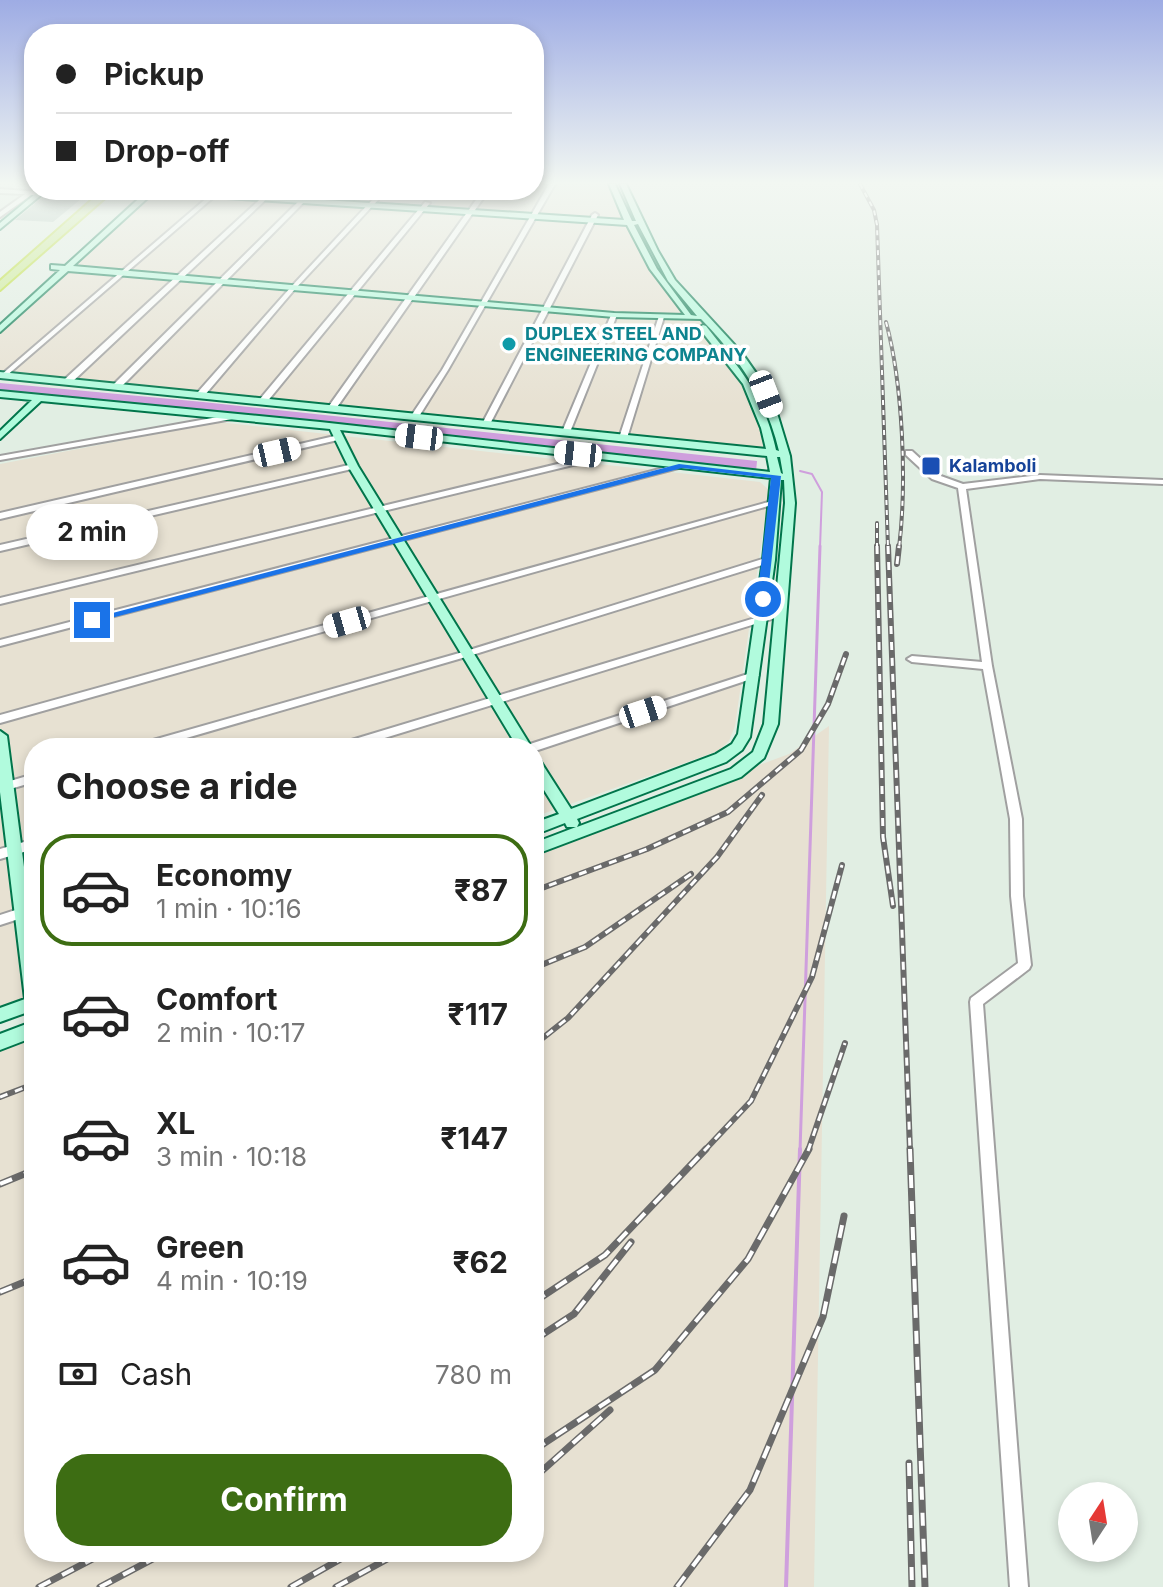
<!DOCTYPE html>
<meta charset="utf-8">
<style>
body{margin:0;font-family:Inter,sans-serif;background:#f6f6f6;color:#222;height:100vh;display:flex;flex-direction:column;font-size:30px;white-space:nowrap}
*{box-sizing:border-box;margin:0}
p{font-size:26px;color:#767676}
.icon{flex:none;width:44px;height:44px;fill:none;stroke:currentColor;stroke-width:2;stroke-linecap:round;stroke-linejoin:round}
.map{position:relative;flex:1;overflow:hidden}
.panel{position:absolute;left:24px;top:738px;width:520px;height:824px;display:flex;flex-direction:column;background:#fff;border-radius:32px;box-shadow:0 4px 12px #0003}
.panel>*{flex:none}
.top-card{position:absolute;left:24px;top:24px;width:520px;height:176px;border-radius:32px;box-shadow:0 4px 12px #0003;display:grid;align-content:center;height:176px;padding:0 32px;background:#fff}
.needle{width:52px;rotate:12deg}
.buttons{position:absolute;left:1058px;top:1482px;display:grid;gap:16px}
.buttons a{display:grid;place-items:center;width:80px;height:80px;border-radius:50%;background:#fff;box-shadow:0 4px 12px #0003;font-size:40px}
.end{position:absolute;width:36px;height:36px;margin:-18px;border:10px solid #1a73e8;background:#fff;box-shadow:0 0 0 4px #fff}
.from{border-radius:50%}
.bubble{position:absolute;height:56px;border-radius:28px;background:#fff;box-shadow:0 4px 12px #0003;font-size:26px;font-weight:700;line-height:56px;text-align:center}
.car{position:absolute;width:24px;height:48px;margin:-24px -12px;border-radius:10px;box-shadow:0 0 6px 2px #0007;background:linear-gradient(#fff 24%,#345 0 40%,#fff 0 76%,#345 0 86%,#fff 0)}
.top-card b{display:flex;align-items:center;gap:28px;height:76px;font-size:30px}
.top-card b+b{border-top:2px solid #e0e0e0}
.top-card i{width:20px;height:20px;background:#222}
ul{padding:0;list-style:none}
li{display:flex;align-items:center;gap:24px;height:112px;margin:0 16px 12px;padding:0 16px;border:4px solid transparent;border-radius:32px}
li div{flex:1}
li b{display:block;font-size:30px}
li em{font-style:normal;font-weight:700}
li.selected{border-color:#3d6d13}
li>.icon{width:72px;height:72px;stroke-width:1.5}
h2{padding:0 32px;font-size:36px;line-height:96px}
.pay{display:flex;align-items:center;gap:20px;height:88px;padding:0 32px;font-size:30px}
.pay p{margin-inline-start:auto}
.primary-button{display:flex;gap:16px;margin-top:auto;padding:16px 32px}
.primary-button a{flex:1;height:92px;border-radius:32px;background:#3d6d13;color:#fff;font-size:32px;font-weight:700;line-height:92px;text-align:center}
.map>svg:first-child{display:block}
</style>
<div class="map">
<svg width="1163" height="1587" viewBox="0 0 1163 1587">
<rect width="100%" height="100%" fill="#e1eee3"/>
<path fill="#d9dad9" d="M157 190H446L429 212Z"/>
<path fill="#e7e1d2" d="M534 184H609L625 225 722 349 755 405 767 448 0 372V333L153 190 429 212 446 190H534Z
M218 422 760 482 769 490 735 726 729 741 718 751 534 817V748H34V997L0 1009V464Z
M829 726 814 1587H0V1044L34 1032V1552H534V849L789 754Z"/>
<path fill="#acc2b8" d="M51 190H92L53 222 15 220Z"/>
<path fill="#cf9fdd" d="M0 383 203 402 757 461 756 472 570 449 0 392Z"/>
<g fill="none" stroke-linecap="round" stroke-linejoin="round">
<path stroke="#cf9fdd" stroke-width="2" d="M800 471 812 474 822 492 820 548"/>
<path stroke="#cf9fdd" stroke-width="3" d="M800 1151 820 546"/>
<path stroke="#cf9fdd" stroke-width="4" d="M786 1587 800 1149"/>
<defs>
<path id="street" d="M549 184H555L448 370 418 418H412L411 416 442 370Z
M0 189 40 192 43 194 40 196 31 195 0 217V212L25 194 0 193Z
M216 190H222L5 377H1V375Z
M483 190H489L335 410H329V406Z
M269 191 274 192 71 383H65V379Z
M306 194 311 195 120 388H114V384Z
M373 199 378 200 295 289 204 396H198V392L291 287Z
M425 202 430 203 266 403H260V399Z
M595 213 598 215 490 424 483 426 482 424 592 215Z
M614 313 617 315 570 432 563 434 562 432 611 315Z
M659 316 664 317 627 438 620 440 619 438Z
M229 415 233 417 232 419 0 460V456Z
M339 435H342V439L0 519V513Z
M906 451H912L938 475 963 484 1040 475 1163 480V484L1040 479 966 489 992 666 1022 819 1023 896 1031 965 1029 969 983 1004 1028 1587H1010L970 1002 971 998 1018 963 1011 896 1010 819 983 669 912 662 907 659 912 656 982 662 958 488 932 479 906 455Z
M599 454H602V458L0 604V598Z
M353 464 357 466 356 468 0 551V545Z
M679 464 686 466 0 646V640Z
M772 501H778L779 503 0 723V715Z
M769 557 772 558V562L469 656 152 748H134L139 744 463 652Z
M778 611 781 612V616L352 748H334L335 745Z
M754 672 759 675 757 677 535 751 534 748H526L527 745Z
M34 774V782L0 792V784Z
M34 839V849L0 859V849Z
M34 904V914L0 925V915Z"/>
<path id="secondary" d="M609 184H615L632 221H636L620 184H626L658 251 675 280 742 353 756 373 777 413 790 456 795 503 778 724 764 758 741 777 534 855V843L576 827H567L565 823 534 835V823L559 814 534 774V758L539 759 571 809 716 754 732 744 738 734 763 560 771 478 340 430 358 466 532 748H518L348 466 330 429 41 401 0 439V431L32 400 0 397V391L320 422 770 472 767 456 0 378V372L766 449 761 428 743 384 699 328 703 325 706 326C740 369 764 395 776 450L779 451C766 397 739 358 701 319L614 317 68 271 0 332V325L60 270 51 269V265L65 266 146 192 141 190H174L624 220ZM153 193 627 225 650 269 685 315 614 313 73 266ZM638 224 668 281 697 316 691 315 657 269 634 225ZM777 457H780L783 474 781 473ZM781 480H784L785 503 764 724 753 752 731 769 577 827 579 823 577 819 726 762 742 750 750 737 775 560Z
M40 190H47L0 229V223Z
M0 731 7 736 34 944V1014L28 1012 0 1022V1008L25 999 0 792Z
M34 1021V1037L0 1050V1034Z"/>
<path id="highway" d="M103 190H114L0 290V281Z"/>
</defs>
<use href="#street" stroke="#a0a0a0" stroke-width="4"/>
<use href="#secondary" stroke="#01754b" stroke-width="4"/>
<use href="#highway" stroke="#b7dc1e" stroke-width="4"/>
<use href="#street" fill="#fff" fill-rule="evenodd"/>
<use href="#secondary" fill="#b1fbdd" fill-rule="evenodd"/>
<use href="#highway" fill="#c6e985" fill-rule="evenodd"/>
<defs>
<path id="rail-far2" d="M860 184 874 210 877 225 888 548
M886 322C903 385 907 483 899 548
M877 523V548"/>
<path id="rail-far1" d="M877 546 883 837 893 906
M888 546 910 1151
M897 564 899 546
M534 891 647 849 728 812 801 750 828 704 846 654
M534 968 585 947 691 874
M534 1045 568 1018 717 857 762 795
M0 1097 34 1084
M704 1151 751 1101 812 977 842 865
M808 1151 845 1043"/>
<path id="rail" d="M910 1149 925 1587
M0 1184 34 1170
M0 1292 34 1278
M534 1302 605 1255 706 1149
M534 1340 574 1314 631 1242
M534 1450 655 1370 748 1259 809 1149
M909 1463 912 1587
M534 1478 610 1410
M39 1587 106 1552
M100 1587 166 1552
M291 1587 353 1552
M336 1587 400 1552
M677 1587 750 1490 823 1317 844 1216"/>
</defs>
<use href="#rail-far2" stroke="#6a6a6a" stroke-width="4"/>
<use href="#rail-far1" stroke="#6a6a6a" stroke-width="6"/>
<use href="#rail" stroke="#6a6a6a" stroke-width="7"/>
<use href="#rail-far2" stroke="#fff" stroke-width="2" stroke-dasharray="5" stroke-linecap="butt"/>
<use href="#rail-far1" stroke="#fff" stroke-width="3" stroke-dasharray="8" stroke-linecap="butt"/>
<use href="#rail" stroke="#fff" stroke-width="4" stroke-dasharray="13" stroke-linecap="butt"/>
</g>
<linearGradient id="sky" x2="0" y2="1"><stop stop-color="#9eace4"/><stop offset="0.45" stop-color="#f2f7f2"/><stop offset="1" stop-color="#f2f7f2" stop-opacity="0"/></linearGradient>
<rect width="1163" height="406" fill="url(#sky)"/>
<path fill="#1a73e8" d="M679 464 781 476 767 601 757 599 771 478 682 468 92 623 86 620Z"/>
<circle fill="#0f9aa8" stroke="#fff" stroke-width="3" cx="509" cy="344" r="8"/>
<rect fill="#1a4fb4" stroke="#fff" stroke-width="3" x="921" y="456" width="20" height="20" rx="4"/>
<g text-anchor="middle" stroke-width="7" stroke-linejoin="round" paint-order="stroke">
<g font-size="18" font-weight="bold" fill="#0d838f" stroke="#fff" text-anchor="start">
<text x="525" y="340">DUPLEX STEEL AND<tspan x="525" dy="21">ENGINEERING COMPANY</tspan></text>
</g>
<g font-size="18" font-weight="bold" fill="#164399" stroke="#fff" text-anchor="start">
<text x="949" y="472">Kalamboli</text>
</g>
</g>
</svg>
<div class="buttons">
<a><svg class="needle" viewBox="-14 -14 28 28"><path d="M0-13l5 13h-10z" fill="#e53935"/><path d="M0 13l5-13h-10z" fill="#767676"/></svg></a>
</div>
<i class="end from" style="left:763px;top:599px"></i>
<i class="end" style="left:92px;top:620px"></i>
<div class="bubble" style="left:26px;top:504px;width:132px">2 min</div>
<i class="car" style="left:766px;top:394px;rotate:159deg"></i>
<i class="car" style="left:419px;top:437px;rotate:277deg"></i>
<i class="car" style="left:277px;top:452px;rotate:77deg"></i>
<i class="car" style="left:578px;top:454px;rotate:276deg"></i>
<i class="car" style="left:347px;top:622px;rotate:254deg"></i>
<i class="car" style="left:643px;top:712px;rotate:72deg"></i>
<div class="top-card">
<b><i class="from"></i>Pickup</b>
<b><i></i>Drop-off</b>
</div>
<section class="panel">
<h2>Choose a ride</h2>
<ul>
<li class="selected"><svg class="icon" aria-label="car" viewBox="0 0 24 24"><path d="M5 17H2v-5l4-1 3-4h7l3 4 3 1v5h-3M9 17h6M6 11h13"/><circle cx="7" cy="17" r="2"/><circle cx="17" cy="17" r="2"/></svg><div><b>Economy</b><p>1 min · 10:16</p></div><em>₹87</em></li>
<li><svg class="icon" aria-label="car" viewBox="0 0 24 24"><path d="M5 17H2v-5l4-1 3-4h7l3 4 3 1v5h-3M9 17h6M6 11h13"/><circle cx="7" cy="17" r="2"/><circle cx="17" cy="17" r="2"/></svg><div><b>Comfort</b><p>2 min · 10:17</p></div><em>₹117</em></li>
<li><svg class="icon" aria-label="car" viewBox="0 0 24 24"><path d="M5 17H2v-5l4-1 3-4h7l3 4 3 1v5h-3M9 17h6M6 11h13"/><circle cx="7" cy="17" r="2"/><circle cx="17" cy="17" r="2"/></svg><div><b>XL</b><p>3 min · 10:18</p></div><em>₹147</em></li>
<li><svg class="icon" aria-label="car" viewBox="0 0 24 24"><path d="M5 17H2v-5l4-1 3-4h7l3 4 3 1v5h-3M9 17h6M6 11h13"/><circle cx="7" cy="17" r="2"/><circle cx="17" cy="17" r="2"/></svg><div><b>Green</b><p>4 min · 10:19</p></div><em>₹62</em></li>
</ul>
<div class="pay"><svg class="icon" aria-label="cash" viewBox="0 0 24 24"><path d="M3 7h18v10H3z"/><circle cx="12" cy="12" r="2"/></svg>Cash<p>780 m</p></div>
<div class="primary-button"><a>Confirm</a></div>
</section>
</div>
